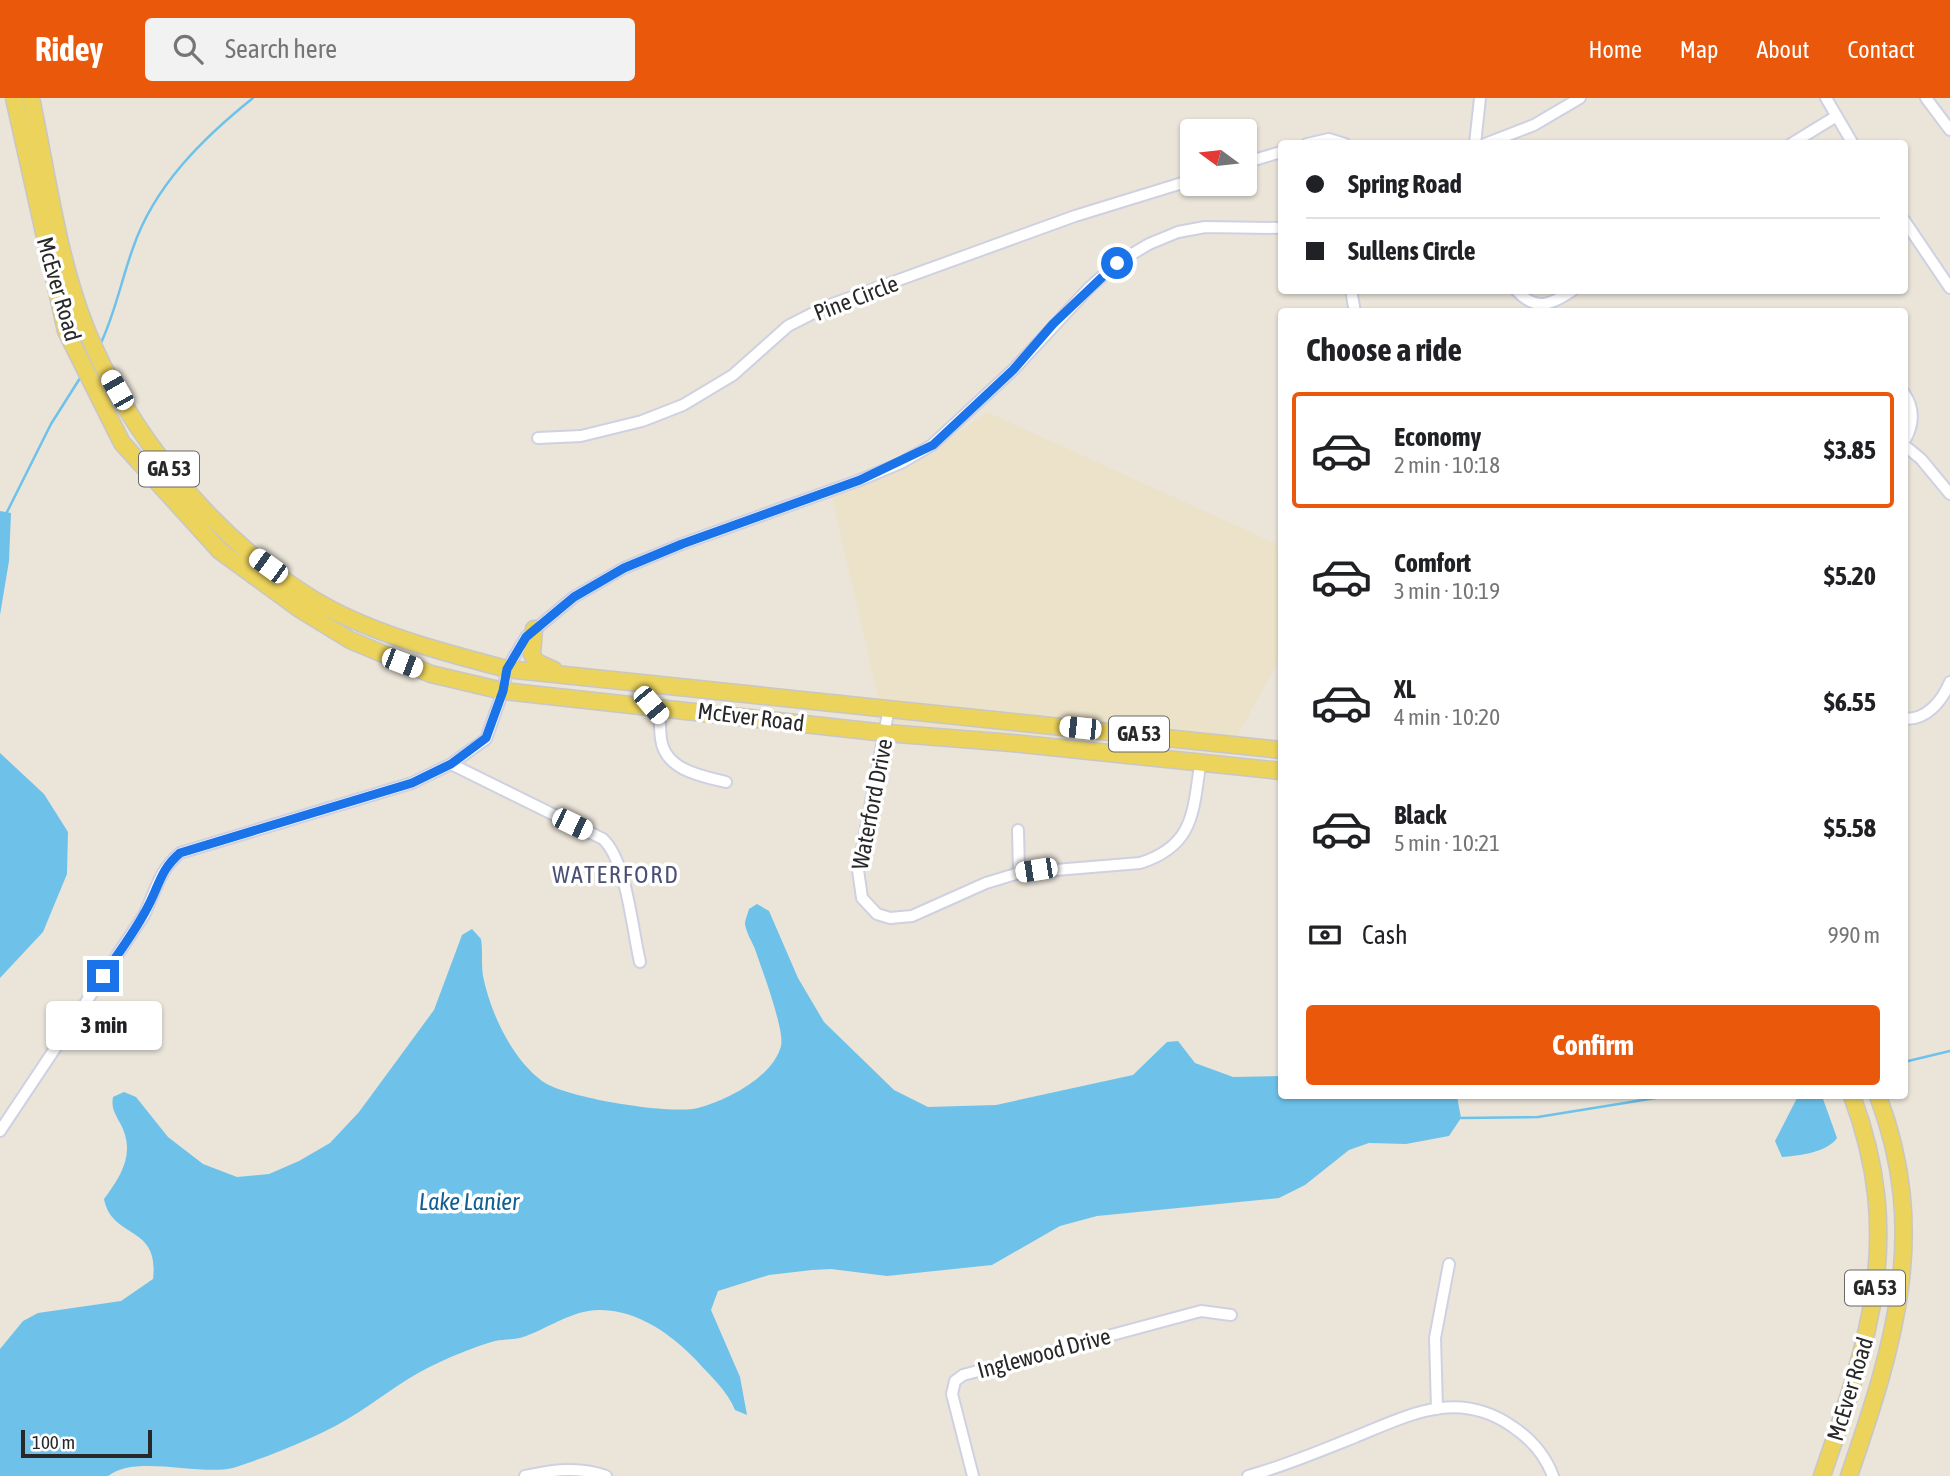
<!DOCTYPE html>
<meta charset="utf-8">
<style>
body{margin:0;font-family:"Asap Condensed",sans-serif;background:#f2f2f2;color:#202124;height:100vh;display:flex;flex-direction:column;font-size:26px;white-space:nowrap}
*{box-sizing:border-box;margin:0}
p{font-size:23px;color:#757577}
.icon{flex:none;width:38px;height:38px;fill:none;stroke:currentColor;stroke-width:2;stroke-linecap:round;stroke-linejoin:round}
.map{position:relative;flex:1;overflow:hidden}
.side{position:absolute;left:1278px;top:210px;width:630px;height:791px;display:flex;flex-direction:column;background:#fff;border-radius:7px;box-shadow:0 2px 5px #0004}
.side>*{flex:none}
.banner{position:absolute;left:1278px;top:42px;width:630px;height:154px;border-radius:7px;box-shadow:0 2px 5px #0004;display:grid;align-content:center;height:154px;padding:0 28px;background:#fff}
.needle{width:46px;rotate:285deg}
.fabs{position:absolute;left:1180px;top:21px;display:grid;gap:14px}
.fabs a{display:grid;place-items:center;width:77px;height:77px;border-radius:7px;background:#fff;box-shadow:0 2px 5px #0004;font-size:35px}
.scale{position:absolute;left:21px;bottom:18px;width:131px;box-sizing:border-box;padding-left:7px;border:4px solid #282828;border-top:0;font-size:19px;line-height:24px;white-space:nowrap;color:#282828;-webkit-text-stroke:5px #fff;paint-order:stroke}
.end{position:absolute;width:32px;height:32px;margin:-16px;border:9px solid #1a73e8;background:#fff;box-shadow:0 0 0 4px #fff}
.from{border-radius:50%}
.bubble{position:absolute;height:49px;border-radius:7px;background:#fff;box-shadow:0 2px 5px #0004;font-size:23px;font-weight:700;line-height:49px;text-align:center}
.car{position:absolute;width:21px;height:42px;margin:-21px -10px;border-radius:9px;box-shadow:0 0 5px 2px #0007;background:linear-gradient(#fff 24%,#345 0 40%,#fff 0 76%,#345 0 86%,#fff 0)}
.banner b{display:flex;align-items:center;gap:24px;height:66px;font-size:26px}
.banner b+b{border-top:2px solid #e0e0e0}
.banner i{width:18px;height:18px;background:#202124}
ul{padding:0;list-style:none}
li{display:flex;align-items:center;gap:21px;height:116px;margin:0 14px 10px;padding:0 14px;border:4px solid transparent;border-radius:7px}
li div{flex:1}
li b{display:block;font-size:26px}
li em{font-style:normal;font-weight:700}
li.selected{border-color:#ea580c}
li>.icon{width:63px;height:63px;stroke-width:1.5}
h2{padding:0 28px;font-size:32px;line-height:84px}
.pay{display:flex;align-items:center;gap:18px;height:77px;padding:0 28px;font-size:26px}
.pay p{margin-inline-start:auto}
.button{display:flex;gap:14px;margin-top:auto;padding:14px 28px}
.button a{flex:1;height:80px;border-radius:7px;background:#ea580c;color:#fff;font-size:28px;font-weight:700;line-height:80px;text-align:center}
header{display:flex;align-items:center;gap:42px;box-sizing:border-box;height:98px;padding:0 35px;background:#ea580c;color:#fff}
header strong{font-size:33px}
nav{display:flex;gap:38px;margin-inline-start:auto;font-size:24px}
.search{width:490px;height:63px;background:#f2f2f2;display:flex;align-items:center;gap:18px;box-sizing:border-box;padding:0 24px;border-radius:7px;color:#757577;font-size:26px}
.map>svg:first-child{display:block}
</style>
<header>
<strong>Ridey</strong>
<div class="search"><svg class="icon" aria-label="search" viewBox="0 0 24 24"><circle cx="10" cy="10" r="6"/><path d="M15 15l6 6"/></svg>Search here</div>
<nav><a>Home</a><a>Map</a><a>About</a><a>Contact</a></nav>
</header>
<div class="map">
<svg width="1950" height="1378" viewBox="0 0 1950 1378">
<rect width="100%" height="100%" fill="#eae4d9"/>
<path fill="#ece2c9" d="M987 314 1281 448V559L1224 662 884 624 830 392 919 362Z"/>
<path fill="#6ec2ea" d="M0 413 11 415 9 463 0 517Z
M0 655 44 696 68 734 67 776 43 834 0 880Z
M757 806 769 813 798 880 824 924 894 992 928 1009 996 1007 1133 977 1167 944 1178 943 1195 965 1233 979 1281 978V998H1457L1461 1020 1449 1038 1406 1046 1369 1045 1349 1052 1305 1087 1279 1100 1097 1118 1060 1128 992 1167 887 1178 831 1171 812 1172 769 1177 718 1193 711 1212 740 1279 747 1317 735 1312C727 1292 711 1279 697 1263 671 1236 639 1213 601 1212 575 1211 550 1229 526 1238 516 1242 505 1241 495 1243 477 1248 457 1256 440 1264 408 1278 387 1296 359 1314 324 1337 273 1357 233 1370 199 1378 135 1356 108 1378H0V1251L23 1223 38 1215 121 1203 153 1181C160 1126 112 1142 104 1101 122 1077 136 1054 120 1025 115 1015 111 1010 113 999L124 994 136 999 168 1039 203 1066 237 1079 269 1076 299 1063 330 1045 359 1014 398 961 434 912 462 837 472 831 481 841C483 853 481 866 483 878 490 914 512 961 542 983 565 1000 671 1017 698 1010 726 1003 773 979 781 948 785 932 761 869 755 851 752 844 746 834 745 826 745 822 748 815 749 811Z
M1798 998H1822L1837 1040C1828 1054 1798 1058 1782 1059L1775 1043Z"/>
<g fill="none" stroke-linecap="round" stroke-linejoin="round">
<path stroke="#6ec2ea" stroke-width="2.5" d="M100 247C115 216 121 183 133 150 154 88 203 40 253 0
M7 414 51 326 82 277
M1904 964 1950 953
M1461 1020 1538 1019 1668 998"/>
<defs>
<path id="minor" d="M1826 0 1853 46
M1926 0 1950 32
M1307 46 1329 41 1345 46
M1475 46 1480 0
M1485 46 1534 27 1580 0
M1791 46 1835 19
M1244 65 1281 54
M1904 122 1950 190
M1351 192 1355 214
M1516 192C1536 214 1551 207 1573 192
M1904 295C1915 311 1914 327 1904 344
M538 340 581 338 642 323 683 307 733 277 788 228 827 208 1075 118 1192 82
M1904 347 1921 361 1950 396
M653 610C662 620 659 627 661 641 665 672 701 678 726 684
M889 610 858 772 862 800 877 816 890 820 912 818 986 785 1019 775 1140 765C1193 748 1193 716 1200 667
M1904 621C1927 622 1942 603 1950 584
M451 666 603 741C627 764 632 831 640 864
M1018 732 1019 775
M0 1033 144 817C157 791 158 774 180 755L412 685 451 666 486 641 503 593 507 571 526 539 574 499 624 470 682 446 860 382 901 365 932 347 1013 272 1089 190 1117 165 1149 146 1178 134 1205 129 1281 130
M1437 1311 1435 1240 1449 1166
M525 1378C553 1372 578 1368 606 1378
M973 1378 952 1296 955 1283 963 1277 1201 1213 1231 1217
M1248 1378C1285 1368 1320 1353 1355 1339 1409 1317 1458 1290 1513 1329 1531 1341 1545 1357 1553 1378"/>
<path id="primary" d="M14 0 66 233 122 345 220 453 301 512 350 542 431 576 503 593 886 635 1012 645 1281 673
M31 0C47 75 57 156 85 228 127 334 211 437 308 498 364 534 442 554 507 571L1281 652
M534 531 532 556 536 564 554 572
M1822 1378C1869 1242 1905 1140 1852 998
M1849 1378C1894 1247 1930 1135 1878 998"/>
</defs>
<use href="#minor" stroke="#cfd1e1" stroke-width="14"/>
<use href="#primary" stroke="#c7c7c7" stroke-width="19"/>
<use href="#minor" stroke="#fff" stroke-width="10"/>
<use href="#primary" stroke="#ecd35c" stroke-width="16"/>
</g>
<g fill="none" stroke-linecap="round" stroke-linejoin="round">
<path stroke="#1a73e8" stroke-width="9" d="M103 878C117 857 133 836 145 814 159 790 159 773 180 755L412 685 451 666 486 640 503 593 507 571 526 539 574 499 624 470 682 446 860 382 933 347 1013 272 1053 226 1117 165"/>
</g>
<g text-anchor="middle" stroke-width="7" stroke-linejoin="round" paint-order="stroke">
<g fill="#fff" stroke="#686868" stroke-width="2">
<rect x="139" y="353.5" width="60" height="35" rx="5"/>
<rect x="1109" y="618.5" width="60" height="35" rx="5"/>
<rect x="1845" y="1172.5" width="60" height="35" rx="5"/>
</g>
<g font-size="21" font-weight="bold" fill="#282828">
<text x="169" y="378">GA 53</text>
<text x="1139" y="643">GA 53</text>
<text x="1875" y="1197">GA 53</text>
</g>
<g font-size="23" fill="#282828" stroke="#fff">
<text transform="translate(59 191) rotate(74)" y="8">McEver Road</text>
<text transform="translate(856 200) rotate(-21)" y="8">Pine Circle</text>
<text transform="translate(751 619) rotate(7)" y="8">McEver Road</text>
<text transform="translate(872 706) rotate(-79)" y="8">Waterford Drive</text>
<text transform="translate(1044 1255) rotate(-15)" y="8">Inglewood Drive</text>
<text transform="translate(1850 1291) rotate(-73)" y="8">McEver Road</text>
</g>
<g font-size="24" letter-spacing="2" fill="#4a4f76" stroke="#fff">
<text x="616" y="785">WATERFORD</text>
</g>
<g font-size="24" font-style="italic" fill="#115e92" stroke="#fff">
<text x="469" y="1112">Lake Lanier</text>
</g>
</g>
</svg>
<div class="fabs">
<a><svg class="needle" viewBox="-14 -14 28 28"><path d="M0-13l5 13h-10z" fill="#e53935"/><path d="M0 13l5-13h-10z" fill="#757577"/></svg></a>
</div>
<div class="scale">100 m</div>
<i class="end from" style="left:1117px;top:165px"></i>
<i class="end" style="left:103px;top:878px"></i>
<div class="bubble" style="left:46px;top:903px;width:116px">3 min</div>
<i class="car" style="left:117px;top:292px;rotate:330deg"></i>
<i class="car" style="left:268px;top:468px;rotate:306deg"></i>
<i class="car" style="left:402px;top:565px;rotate:111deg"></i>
<i class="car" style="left:651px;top:607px;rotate:140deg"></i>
<i class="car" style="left:1080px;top:630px;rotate:276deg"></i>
<i class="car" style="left:572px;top:726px;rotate:116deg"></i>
<i class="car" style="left:1036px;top:772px;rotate:261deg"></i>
<div class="banner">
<b><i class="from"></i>Spring Road</b>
<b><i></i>Sullens Circle</b>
</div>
<section class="side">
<h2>Choose a ride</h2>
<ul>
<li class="selected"><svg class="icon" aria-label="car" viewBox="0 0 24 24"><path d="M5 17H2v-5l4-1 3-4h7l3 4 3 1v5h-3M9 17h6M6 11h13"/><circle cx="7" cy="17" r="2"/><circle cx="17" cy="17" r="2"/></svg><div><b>Economy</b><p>2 min · 10:18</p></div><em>$3.85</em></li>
<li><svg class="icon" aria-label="car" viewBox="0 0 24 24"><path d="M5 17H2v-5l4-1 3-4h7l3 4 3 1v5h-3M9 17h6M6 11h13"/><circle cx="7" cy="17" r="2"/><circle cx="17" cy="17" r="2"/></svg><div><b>Comfort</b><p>3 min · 10:19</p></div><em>$5.20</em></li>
<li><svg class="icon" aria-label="car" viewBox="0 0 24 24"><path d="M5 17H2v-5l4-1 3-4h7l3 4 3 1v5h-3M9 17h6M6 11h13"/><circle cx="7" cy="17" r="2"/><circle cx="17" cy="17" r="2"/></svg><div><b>XL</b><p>4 min · 10:20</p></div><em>$6.55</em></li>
<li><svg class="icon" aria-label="car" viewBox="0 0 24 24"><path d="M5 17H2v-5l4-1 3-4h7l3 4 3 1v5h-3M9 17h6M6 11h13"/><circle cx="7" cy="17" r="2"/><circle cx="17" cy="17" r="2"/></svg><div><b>Black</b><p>5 min · 10:21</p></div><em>$5.58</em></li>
</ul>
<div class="pay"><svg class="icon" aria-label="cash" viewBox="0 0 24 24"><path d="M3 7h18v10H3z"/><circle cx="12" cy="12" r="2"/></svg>Cash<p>990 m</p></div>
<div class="button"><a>Confirm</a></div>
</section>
</div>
